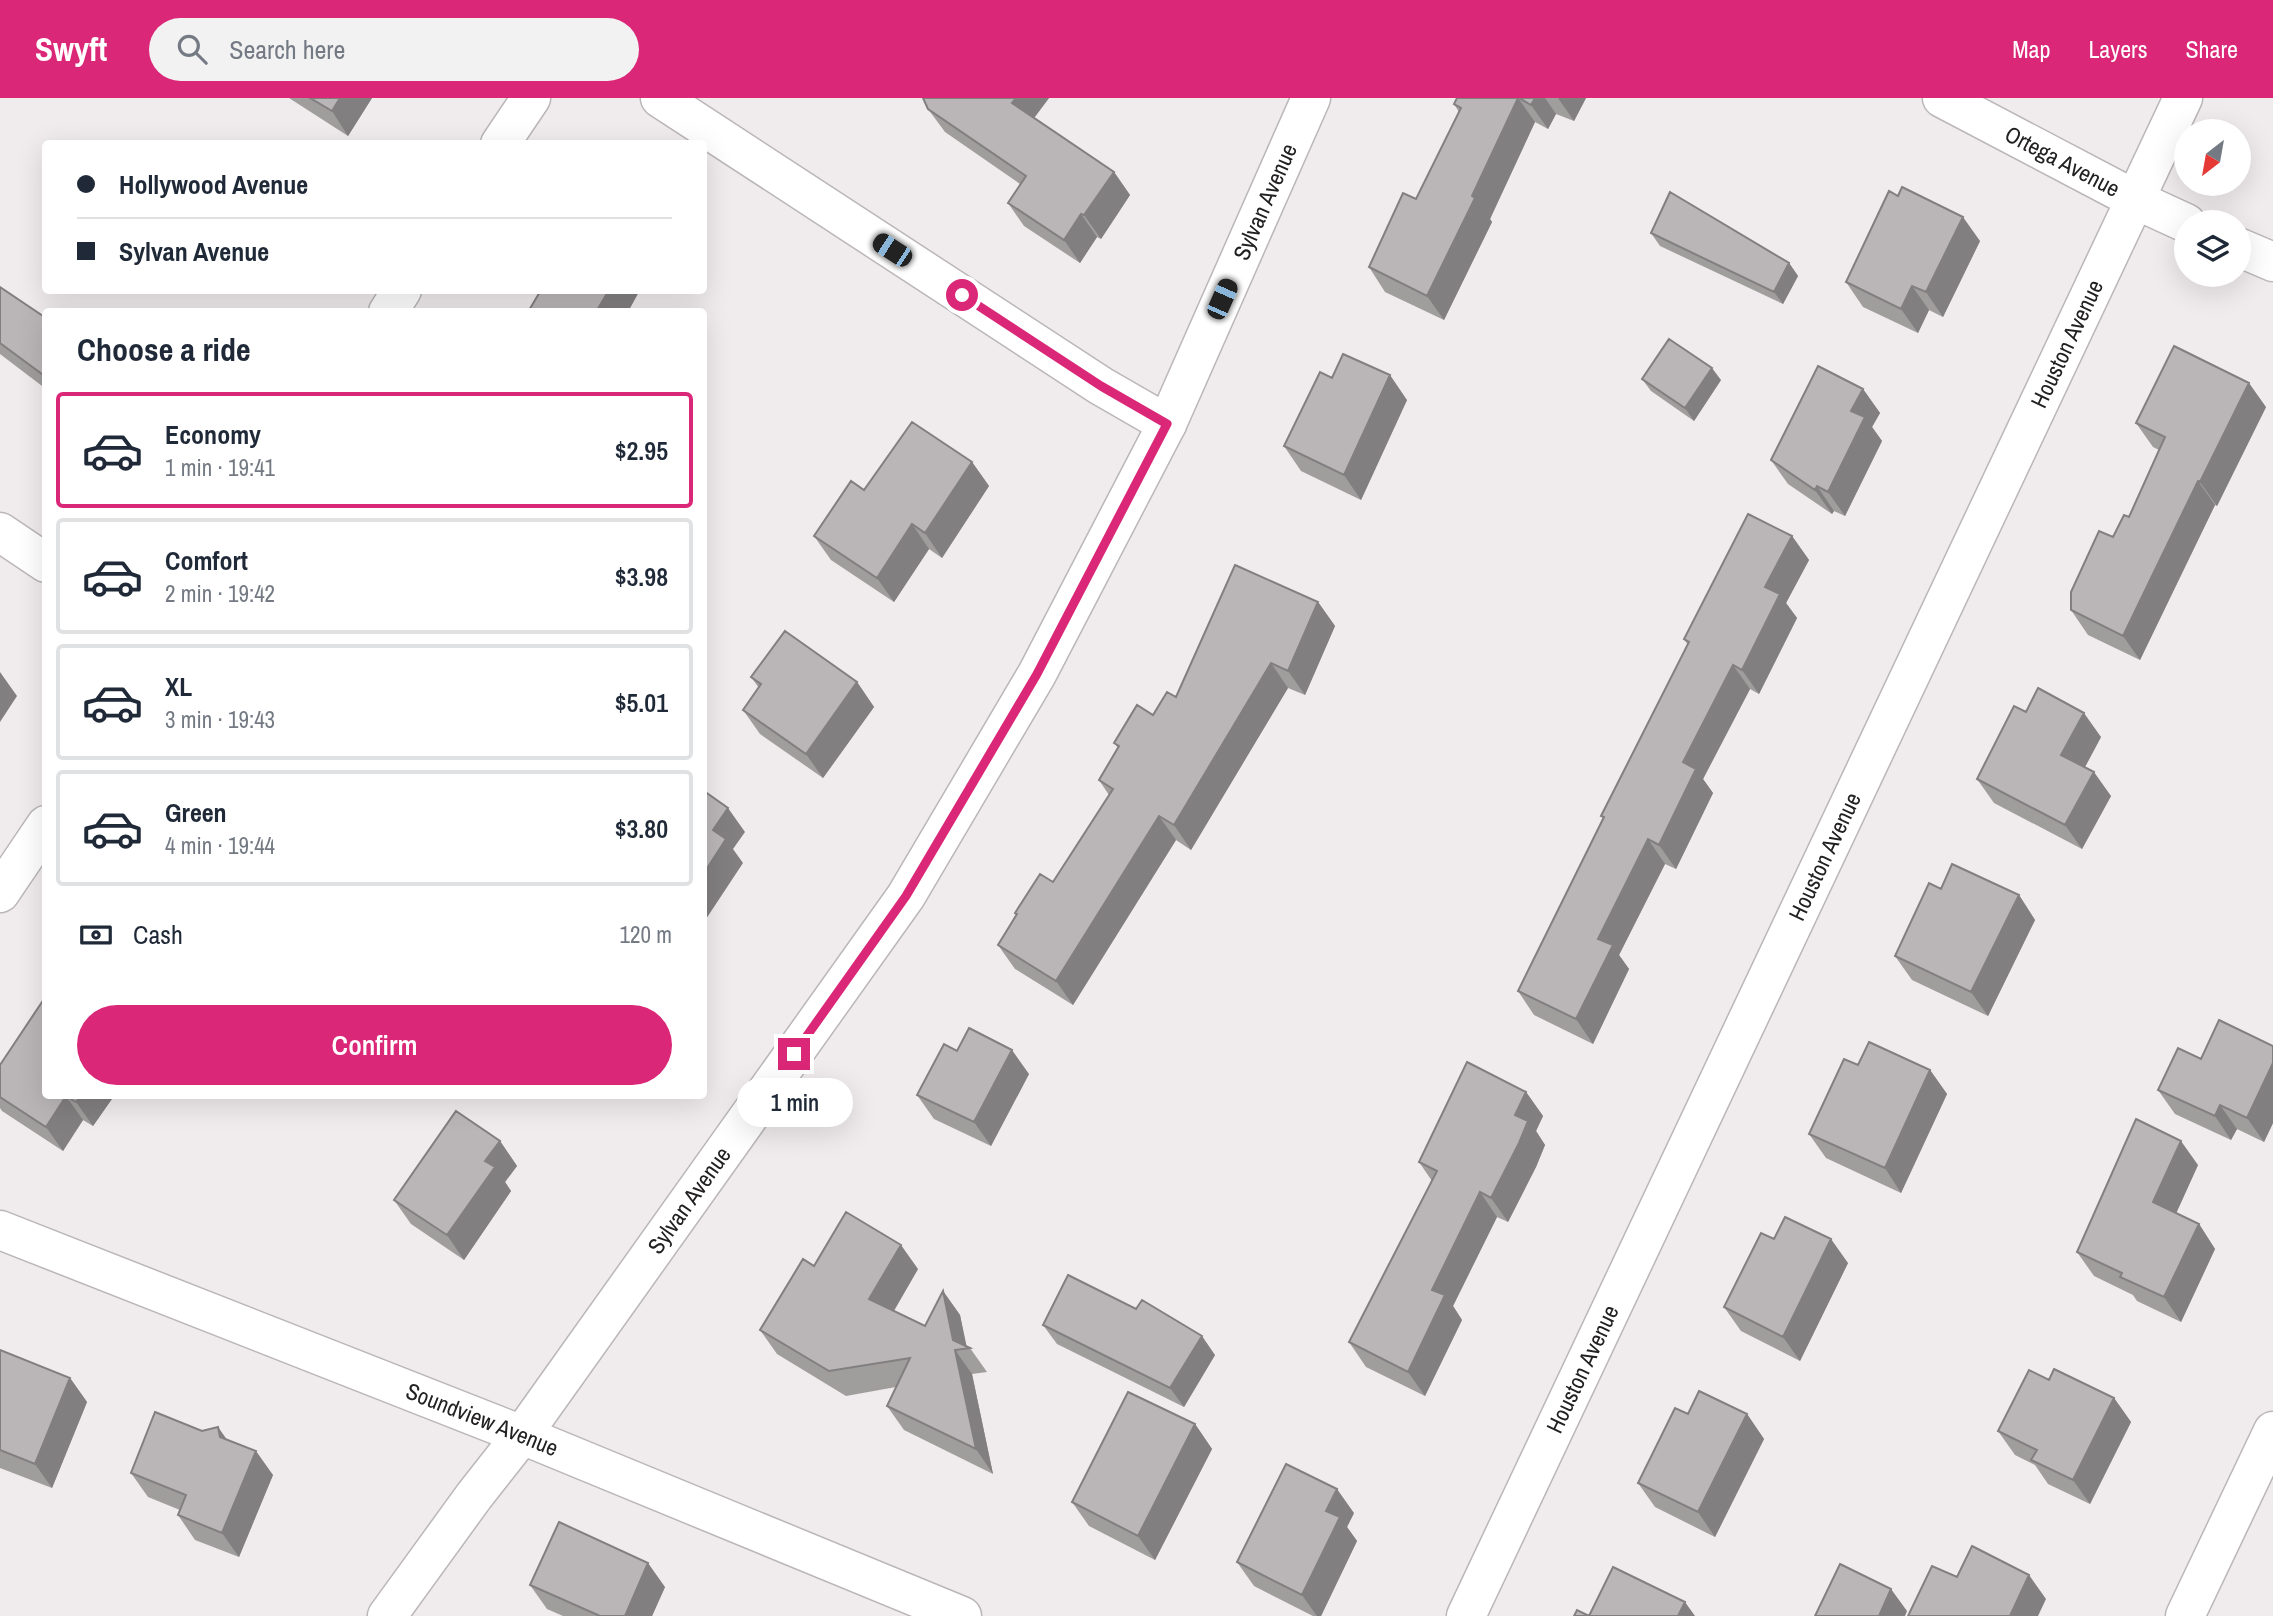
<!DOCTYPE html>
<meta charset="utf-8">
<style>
body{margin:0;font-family:"Archivo Narrow",sans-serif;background:#f2f2f3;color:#1f2937;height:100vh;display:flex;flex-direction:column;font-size:26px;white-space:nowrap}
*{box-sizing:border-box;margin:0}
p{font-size:23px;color:#747a83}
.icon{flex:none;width:38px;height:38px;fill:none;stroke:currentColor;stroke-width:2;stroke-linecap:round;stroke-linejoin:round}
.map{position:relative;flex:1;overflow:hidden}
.side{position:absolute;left:42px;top:210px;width:665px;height:791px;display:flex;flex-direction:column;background:#fff;border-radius:7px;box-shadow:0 7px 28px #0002}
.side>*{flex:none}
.guide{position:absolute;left:42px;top:42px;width:665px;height:154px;border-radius:7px;box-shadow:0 7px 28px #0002;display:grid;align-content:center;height:154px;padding:0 35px;background:#fff}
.needle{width:46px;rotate:211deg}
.tools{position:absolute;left:2174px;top:21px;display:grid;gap:14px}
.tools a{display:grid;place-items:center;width:77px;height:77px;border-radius:50%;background:#fff;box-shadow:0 7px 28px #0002;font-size:35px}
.end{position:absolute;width:32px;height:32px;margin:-16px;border:9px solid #db2777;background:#fff;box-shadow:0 0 0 4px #fff}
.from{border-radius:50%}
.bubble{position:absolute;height:49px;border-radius:24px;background:#fff;box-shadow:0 7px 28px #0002;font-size:23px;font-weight:600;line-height:49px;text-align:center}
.car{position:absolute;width:21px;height:42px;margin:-21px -10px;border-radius:9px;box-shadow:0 0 5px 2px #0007;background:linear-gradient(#222 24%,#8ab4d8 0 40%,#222 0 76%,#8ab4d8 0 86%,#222 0)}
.guide b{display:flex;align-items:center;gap:24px;height:66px;font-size:26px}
.guide b+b{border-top:2px solid #e0e1e3}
.guide i{width:18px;height:18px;background:#1f2937}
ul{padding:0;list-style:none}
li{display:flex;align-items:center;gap:21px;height:116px;margin:0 14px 10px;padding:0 21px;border:4px solid #e0e1e3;border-radius:7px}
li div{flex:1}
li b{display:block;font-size:26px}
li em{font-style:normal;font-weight:600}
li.on{border-color:#db2777}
li>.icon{width:63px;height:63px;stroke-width:1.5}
h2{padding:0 35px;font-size:32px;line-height:84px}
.pay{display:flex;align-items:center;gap:18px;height:77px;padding:0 35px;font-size:26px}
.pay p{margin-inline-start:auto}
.button{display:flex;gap:14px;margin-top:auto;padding:14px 35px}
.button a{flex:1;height:80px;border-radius:42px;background:#db2777;color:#fff;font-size:28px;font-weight:600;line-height:80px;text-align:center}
header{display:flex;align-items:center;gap:42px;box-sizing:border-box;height:98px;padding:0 35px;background:#db2777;color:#fff}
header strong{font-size:33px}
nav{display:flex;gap:38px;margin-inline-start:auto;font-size:24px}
.search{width:490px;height:63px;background:#f2f2f3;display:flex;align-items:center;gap:18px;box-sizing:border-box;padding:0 24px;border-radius:38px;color:#747a83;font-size:26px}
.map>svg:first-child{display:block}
</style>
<header>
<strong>Swyft</strong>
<div class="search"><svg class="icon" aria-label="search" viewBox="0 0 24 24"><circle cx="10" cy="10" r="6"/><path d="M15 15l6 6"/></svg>Search here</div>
<nav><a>Map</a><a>Layers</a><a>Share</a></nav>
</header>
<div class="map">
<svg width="2273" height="1518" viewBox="0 0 2273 1518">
<rect width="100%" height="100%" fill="#f0ebed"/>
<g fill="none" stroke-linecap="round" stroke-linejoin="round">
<defs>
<g id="street">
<path d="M660 0 1101 288 1167 326"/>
<path id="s1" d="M1942 0 2136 102 2186 125"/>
<path d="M500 46 531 0"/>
<path d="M2238 149 2273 164"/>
<path d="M388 214 402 192"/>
<path d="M0 434 46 465"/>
<path d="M0 795 46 727"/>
<path id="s2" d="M0 1132 522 1337 962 1518"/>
<path id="s3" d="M1466 1518 2183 0"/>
<path d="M2185 1518 2273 1333"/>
</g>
<g id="secondary">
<path id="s4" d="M387 1518 474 1398 522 1337 906 798 1037 576 1167 326 1311 0"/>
</g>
</defs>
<use href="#street" stroke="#bbb6b7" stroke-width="41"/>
<use href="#secondary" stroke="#bbb6b7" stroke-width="41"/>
<use href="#street" stroke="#fff" stroke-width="38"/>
<use href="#secondary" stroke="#fff" stroke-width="38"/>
</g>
<path fill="#a09d9d" d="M289 0H372L348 38Z
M1049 0 1034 20 1114 74 1130 97 1101 141 1097 139 1080 165 1024 128 1008 105 1020 86 945 34 928 11Z
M1457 0H1586L1574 23 1556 16 1548 31 1535 24 1490 121 1492 124 1444 222 1385 194 1369 169 1416 101 1459 14 1454 6Z
M1651 135 1789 165 1798 178 1783 206 1660 148Z
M1980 143 1943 219 1929 212 1918 235 1863 209 1846 184Z
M0 189 46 220V291L0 256Z
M1332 280 1407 302 1361 402 1301 373 1284 348Z
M1642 281 1721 282 1694 323 1651 293Z
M1863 291 1880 315 1872 329 1882 343 1845 418 1834 413 1832 416 1788 386 1771 362Z
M2266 309 2217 408 2215 407 2140 562 2088 537 2071 512 2113 439 2129 419 2159 352 2153 349 2136 325Z
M972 364 989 388 942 460 929 451 894 504 831 462 814 438 864 392Z
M1792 438 1809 462 1786 505 1797 520 1759 596 1750 591 1703 681 1713 695 1676 771 1665 766 1619 857 1629 871 1593 946 1534 917 1518 893 1603 721 1601 718 1688 547 1684 541Z
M1318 504 1335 528 1305 597 1288 590 1191 752 1176 742 1073 907 1015 871 998 847 1016 817 1015 815 1053 784 1109 697 1099 682 1118 650 1114 645 1176 599Z
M751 579 857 584 874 609 823 680 760 636 743 612 759 590Z
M2026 614 2101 639 2085 669 2111 698 2082 751 1994 705 1977 681Z
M2019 797 2035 822 1988 918 1912 882 1895 858Z
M2273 948V1025L2264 1044 2237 1031 2231 1042 2175 1016 2158 992 2201 961Z
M957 953 1029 976 991 1048 934 1021 917 997Z
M0 967 114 998 93 1028 83 1022 63 1053 2 1013 0 1010Z
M1858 967 1930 972 1947 996 1901 1095 1826 1060 1809 1036Z
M1526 994 1543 1018 1536 1033 1545 1047 1536 1069 1508 1124 1497 1119 1453 1208 1462 1222 1425 1298 1366 1269 1349 1244 1432 1083 1419 1064Z
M500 1043 517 1068 505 1084 511 1093 464 1162 411 1126 394 1102Z
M2198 1067 2176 1115 2199 1126 2215 1151 2181 1224 2137 1203 2133 1197 2094 1178 2077 1154Z
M1774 1141 1848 1165 1800 1263 1741 1233 1724 1209Z
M814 1168 918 1171 894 1213 925 1228 943 1193 960 1217 966 1248 970 1250 987 1274 972 1276 993 1376 904 1332 887 1308 896 1289 846 1298 777 1256 760 1232Z
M1043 1227 1215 1257 1184 1309 1057 1246Z
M0 1252 70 1280 87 1304 52 1390 0 1370Z
M2049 1282 2114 1300 2131 1324 2090 1406 2048 1386 2035 1367 2015 1357 1998 1333Z
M1747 1316 1764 1341 1715 1439 1655 1409 1638 1385Z
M1195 1326 1212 1351 1155 1462 1089 1428 1072 1404Z
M227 1342 273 1377 239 1459 195 1442 178 1417 180 1412 148 1399 131 1375Z
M1354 1415 1347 1429 1357 1443 1321 1518H1313L1254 1488 1237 1464Z
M530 1487 665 1489 652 1518H563L547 1511Z"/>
<path fill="#827f80" d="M340 0H372L348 38 332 13Z
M1016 0H1049L1028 28 1012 5Z
M1518 0 1535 24 1490 121 1492 124 1444 222 1427 198Z
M1535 0H1545L1556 16 1548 31 1531 7Z
M1558 0H1586L1574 23Z
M1114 74 1130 97 1101 141 1084 117Z
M1081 116 1097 139 1080 165 1064 142Z
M1963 119 1980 143 1943 219 1926 194Z
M1789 165 1798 178 1783 206 1774 194Z
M1912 188 1929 212 1918 235 1901 211Z
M609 192H640L628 214H596Z
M1712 270 1721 282 1694 323 1685 310Z
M1390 277 1407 302 1361 402 1344 377Z
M2249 285 2266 309 2217 408 2200 384Z
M1863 291 1880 315 1872 329 1882 343 1845 418 1828 394 1851 313Z
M972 364 989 388 942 460 925 435Z
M2198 383 2215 407 2140 562 2123 538Z
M1817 388 1834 413 1832 416 1815 392Z
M912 426 929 451 894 504 877 480Z
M1792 438 1809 462 1786 505 1797 520 1759 596 1742 572 1765 489Z
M1318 504 1335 528 1305 597 1288 573Z
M1271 565 1288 590 1191 752 1174 727Z
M1733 567 1750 591 1703 681 1713 695 1676 771 1659 747 1683 664Z
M0 574 17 598 0 624Z
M857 584 874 609 823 680 806 656Z
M2084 615 2101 639 2078 682 2061 657Z
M2094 674 2111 698 2082 751 2065 727Z
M728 710 745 734 733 751 743 765 704 824V775L713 732Z
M1159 718 1176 742 1073 907 1056 883Z
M1648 741 1665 766 1619 857 1629 871 1593 946 1576 921 1598 841Z
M2019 797 2035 822 1988 918 1971 894Z
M1012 952 1029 976 991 1048 974 1024Z
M2273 965V1025L2264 1044 2247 1020Z
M1930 972 1947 996 1901 1095 1885 1070Z
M1526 994 1543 1018 1536 1033 1545 1047 1536 1069 1508 1124 1491 1100 1515 1017Z
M66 998 83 1022 63 1053 46 1029Z
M81 998H114L93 1028 76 1004Z
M2220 1007 2237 1031 2231 1042 2215 1018Z
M500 1043 517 1068 505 1084 511 1093 464 1162 447 1137 485 1063Z
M2181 1043 2198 1067 2170 1129 2153 1104Z
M1480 1094 1497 1119 1453 1208 1462 1222 1425 1298 1408 1274 1432 1192Z
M2199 1126 2215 1151 2181 1224 2164 1199Z
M1831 1141 1848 1165 1800 1263 1783 1239Z
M901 1147 918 1171 886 1226 869 1201Z
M943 1193 960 1217 967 1250 953 1242Z
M1202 1238 1215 1257 1184 1309 1170 1290Z
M955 1252 972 1276 993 1376 976 1351Z
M70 1280 87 1304 52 1390 35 1366Z
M2114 1300 2131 1324 2090 1406 2073 1382Z
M1747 1316 1764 1341 1715 1439 1698 1414Z
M1195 1326 1212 1351 1155 1462 1138 1438Z
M218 1329 235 1353 220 1339Z
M256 1353 273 1377 239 1459 222 1435Z
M1337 1391 1354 1415 1347 1429 1357 1443 1321 1518H1317L1302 1497 1326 1413Z
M648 1465 665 1489 652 1518H625Z
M2029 1477 2046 1501 2038 1518H2010Z
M1891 1491 1907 1513 1905 1518H1879Z
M1685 1504 1695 1518H1678Z"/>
<path fill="#bab6b7" stroke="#827f80" stroke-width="2" d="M310 0H340L332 13Z
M923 0H1016L1012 5 1114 74 1084 117 1081 116 1064 142 1008 105 1026 78 928 11Z
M1457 0H1518L1472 98 1475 100 1427 198 1369 169 1403 95 1416 101 1461 10 1454 6Z
M1519 0H1535L1531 7Z
M1902 89 1963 119 1926 194 1912 188 1901 211 1846 184 1889 93 1898 98Z
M1670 94 1789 165 1774 194 1651 135Z
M0 189 46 220V279L0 245Z
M541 192H609L596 214H528Z
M1669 241 1712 270 1685 310 1642 281Z
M2174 248 2249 285 2200 384 2198 383 2123 538 2071 512V494L2099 433 2113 439 2124 417 2129 419 2165 339 2136 325Z
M1343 256 1390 277 1344 377 1284 348 1320 274 1332 280Z
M1818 268 1863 291 1851 313 1865 319 1828 394 1817 388 1815 392 1771 362Z
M912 324 972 364 925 435 912 426 877 480 814 438 851 383 864 392Z
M1748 416 1792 438 1765 489 1780 496 1742 572 1733 567 1683 664 1696 671 1659 747 1648 741 1598 841 1613 847 1576 921 1518 893 1604 719 1601 718 1689 544 1684 541Z
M1235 467 1318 504 1288 573 1271 565 1174 727 1159 718 1056 883 998 847 1017 816 1015 815 1040 776 1053 784 1113 691 1099 682 1119 648 1114 645 1137 607 1153 617 1167 594 1176 599Z
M785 533 857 584 806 656 743 612 761 586 751 579Z
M2038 590 2084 615 2061 657 2094 674 2065 727 1977 681 2014 608 2026 614Z
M704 693 728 710 713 732 726 741 704 775Z
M1952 766 2019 797 1971 894 1895 858 1929 785 1941 791Z
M46 898V998H81L76 1004 66 998 46 1029 0 999V967Z
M2219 922 2273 948V965L2247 1020 2220 1007 2215 1018 2158 992 2178 950 2201 961Z
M969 930 1012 952 974 1024 917 997 944 946 957 953Z
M1869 944 1930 972 1885 1070 1809 1036 1844 961 1858 967Z
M1467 964 1526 994 1515 1017 1528 1023 1519 1045 1491 1100 1480 1094 1432 1192 1445 1197 1408 1274 1349 1244 1437 1073 1419 1064Z
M456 1013 500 1043 485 1063 495 1069 447 1137 394 1102Z
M2136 1021 2181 1043 2153 1104 2199 1126 2164 1199 2120 1179 2122 1175 2077 1154Z
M846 1114 901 1147 869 1201 925 1228 943 1193 953 1242 970 1250 955 1252 976 1351 887 1308 910 1260 829 1273 760 1232 803 1161 814 1168Z
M1785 1119 1831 1141 1783 1239 1724 1209 1761 1135 1774 1141Z
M1068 1177 1136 1211 1142 1202 1202 1238 1170 1290 1043 1227Z
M0 1252 70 1280 35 1366 0 1352Z
M2054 1271 2114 1300 2073 1382 2031 1362 2037 1352 1998 1333 2029 1272 2049 1282Z
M1699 1293 1747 1316 1698 1414 1638 1385 1675 1310 1688 1316Z
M1128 1294 1195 1326 1138 1438 1072 1404Z
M155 1314 202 1333 218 1329 220 1339 256 1353 222 1435 178 1417 186 1397 131 1375Z
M1286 1366 1337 1391 1326 1413 1340 1419 1302 1497 1237 1464Z
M559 1424 648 1465 625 1518H600L530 1487Z
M1972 1448 2029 1477 2010 1518H1908L1932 1468 1957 1479Z
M1840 1466 1891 1491 1879 1518H1815Z
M1613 1469 1685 1504 1678 1518H1574L1577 1512 1589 1518Z"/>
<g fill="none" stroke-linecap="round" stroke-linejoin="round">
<path stroke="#db2777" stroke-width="9" d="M794 956 906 798 1037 576 1167 326 1101 288 962 197"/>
</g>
<g text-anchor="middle" stroke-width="7" stroke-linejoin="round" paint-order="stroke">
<g font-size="23" fill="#222021" stroke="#f0ebed">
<text dy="8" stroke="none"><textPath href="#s1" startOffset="136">Ortega Avenue</textPath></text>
<text dy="8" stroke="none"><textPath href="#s4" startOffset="1670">Sylvan Avenue</textPath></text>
<text dy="8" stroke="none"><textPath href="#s3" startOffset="1407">Houston Avenue</textPath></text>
<text dy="8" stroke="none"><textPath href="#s3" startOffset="840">Houston Avenue</textPath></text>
<text dy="8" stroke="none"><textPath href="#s4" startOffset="514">Sylvan Avenue</textPath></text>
<text dy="8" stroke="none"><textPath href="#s3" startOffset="273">Houston Avenue</textPath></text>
<text dy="8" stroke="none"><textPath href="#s2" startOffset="518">Soundview Avenue</textPath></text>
</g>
</g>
</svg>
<div class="tools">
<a><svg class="needle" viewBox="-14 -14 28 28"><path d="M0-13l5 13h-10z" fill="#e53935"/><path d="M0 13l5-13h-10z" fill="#747a83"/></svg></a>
<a><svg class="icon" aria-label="layers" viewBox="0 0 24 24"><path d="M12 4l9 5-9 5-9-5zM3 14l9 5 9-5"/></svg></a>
</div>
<i class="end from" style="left:962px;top:197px"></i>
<i class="end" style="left:794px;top:956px"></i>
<div class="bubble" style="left:737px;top:980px;width:116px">1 min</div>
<i class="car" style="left:892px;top:152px;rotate:303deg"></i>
<i class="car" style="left:1222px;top:201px;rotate:24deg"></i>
<div class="guide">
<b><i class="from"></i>Hollywood Avenue</b>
<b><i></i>Sylvan Avenue</b>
</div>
<section class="side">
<h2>Choose a ride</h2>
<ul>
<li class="on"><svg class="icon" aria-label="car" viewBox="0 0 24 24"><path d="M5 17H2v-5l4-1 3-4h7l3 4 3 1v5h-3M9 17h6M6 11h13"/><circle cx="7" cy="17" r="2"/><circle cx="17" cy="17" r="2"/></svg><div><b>Economy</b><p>1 min · 19:41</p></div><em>$2.95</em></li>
<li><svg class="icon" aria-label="car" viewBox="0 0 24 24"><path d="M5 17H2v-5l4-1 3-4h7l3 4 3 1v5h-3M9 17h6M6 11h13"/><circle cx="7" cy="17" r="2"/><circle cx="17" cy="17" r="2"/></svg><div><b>Comfort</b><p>2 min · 19:42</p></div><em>$3.98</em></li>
<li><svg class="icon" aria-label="car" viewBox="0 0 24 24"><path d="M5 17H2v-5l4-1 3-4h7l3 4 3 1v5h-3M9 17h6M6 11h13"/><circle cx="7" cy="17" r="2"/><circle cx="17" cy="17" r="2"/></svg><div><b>XL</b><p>3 min · 19:43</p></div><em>$5.01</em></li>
<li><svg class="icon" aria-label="car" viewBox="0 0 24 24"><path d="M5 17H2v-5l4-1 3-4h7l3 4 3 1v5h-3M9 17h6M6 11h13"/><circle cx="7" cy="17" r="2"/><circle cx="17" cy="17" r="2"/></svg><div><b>Green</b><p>4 min · 19:44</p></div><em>$3.80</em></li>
</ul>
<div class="pay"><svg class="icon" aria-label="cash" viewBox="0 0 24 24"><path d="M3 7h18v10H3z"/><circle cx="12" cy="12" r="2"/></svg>Cash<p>120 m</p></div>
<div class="button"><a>Confirm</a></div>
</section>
</div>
